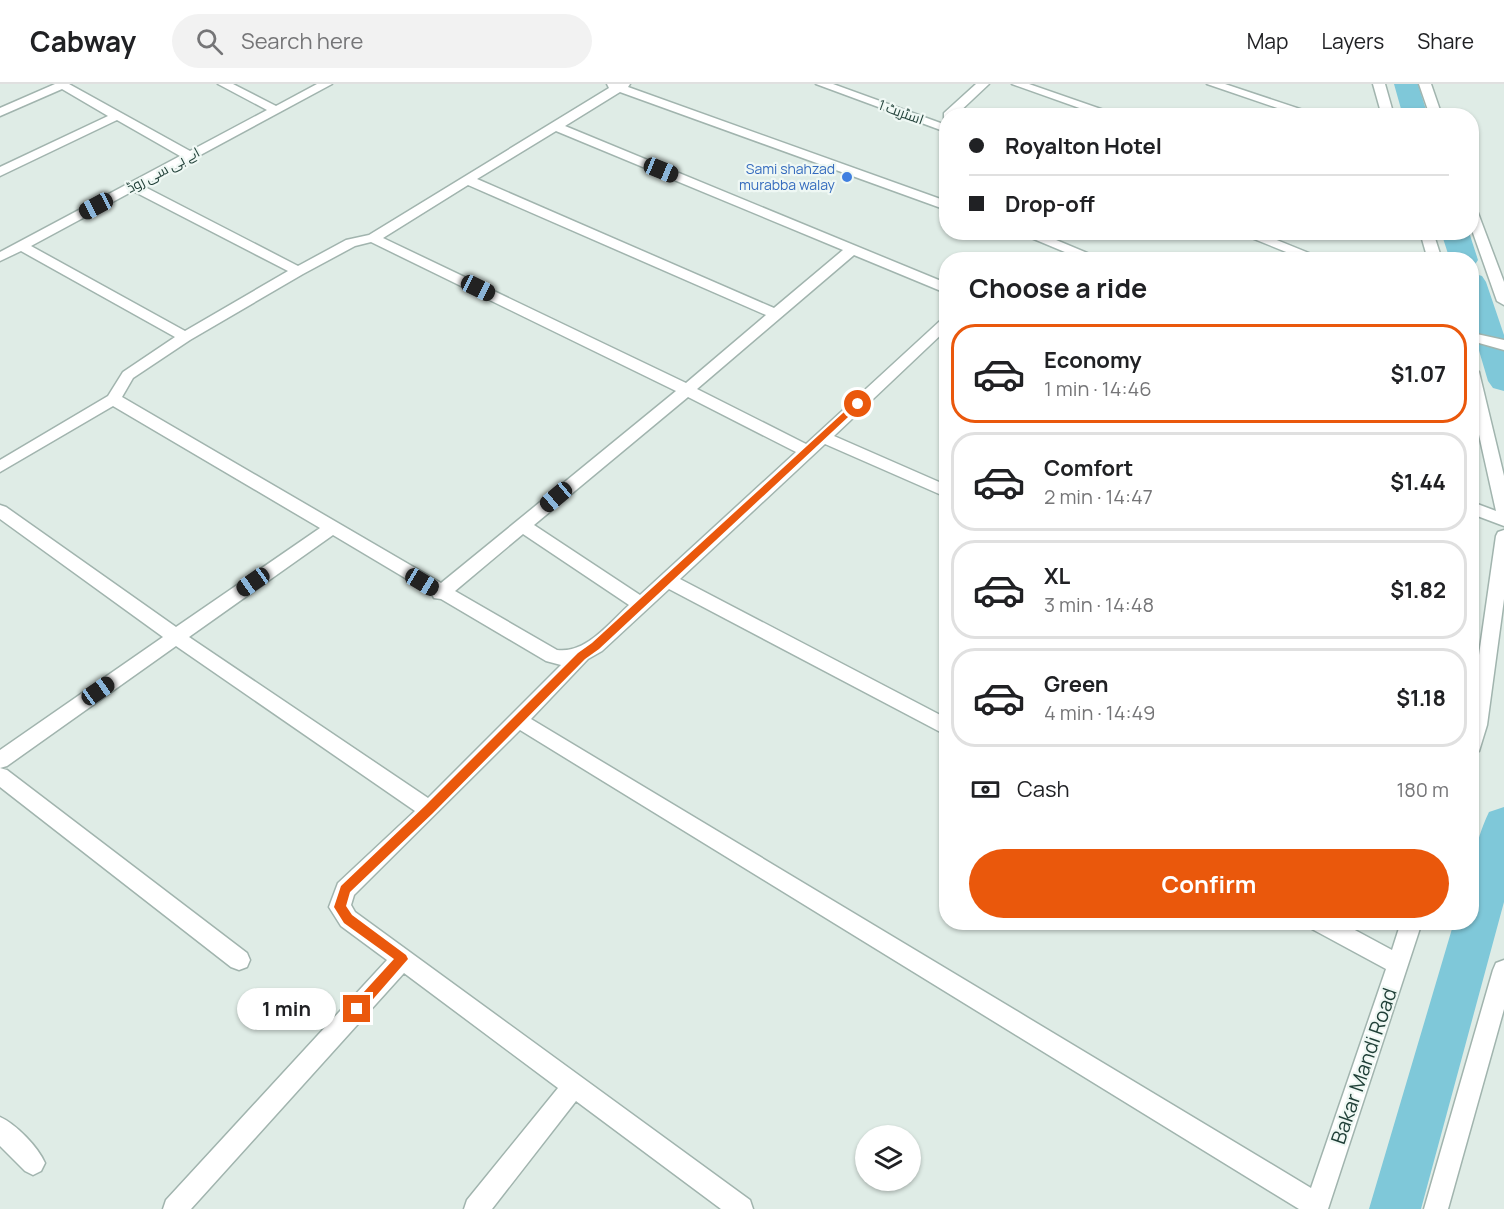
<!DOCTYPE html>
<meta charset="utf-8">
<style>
body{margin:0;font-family:Manrope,Cairo,sans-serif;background:#f2f2f2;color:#202124;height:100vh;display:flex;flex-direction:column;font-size:22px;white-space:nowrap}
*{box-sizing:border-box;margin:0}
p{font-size:20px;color:#757577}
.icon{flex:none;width:33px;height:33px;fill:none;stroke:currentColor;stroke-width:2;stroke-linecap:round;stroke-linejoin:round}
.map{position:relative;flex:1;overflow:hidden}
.details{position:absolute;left:939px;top:168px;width:540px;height:678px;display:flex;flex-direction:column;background:#fff;border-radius:24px;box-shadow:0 2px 4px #0004}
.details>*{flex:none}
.hud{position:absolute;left:939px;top:24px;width:540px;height:132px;border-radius:24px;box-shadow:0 2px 4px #0004;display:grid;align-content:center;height:132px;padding:0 30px;background:#fff}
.buttons{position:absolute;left:855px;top:1041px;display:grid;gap:12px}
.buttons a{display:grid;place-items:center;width:66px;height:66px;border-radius:50%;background:#fff;box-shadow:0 2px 4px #0004;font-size:30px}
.end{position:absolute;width:27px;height:27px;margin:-14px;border:8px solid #ea580c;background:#fff;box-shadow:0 0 0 3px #fff}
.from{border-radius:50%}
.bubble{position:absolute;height:42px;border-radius:21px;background:#fff;box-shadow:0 2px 4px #0004;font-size:20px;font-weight:700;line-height:42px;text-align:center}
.car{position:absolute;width:18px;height:36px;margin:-18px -9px;border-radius:8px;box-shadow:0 0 4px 2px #0007;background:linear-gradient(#222 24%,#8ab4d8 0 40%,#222 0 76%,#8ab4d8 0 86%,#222 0)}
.hud b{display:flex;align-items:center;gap:21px;height:57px;font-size:22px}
.hud b+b{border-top:2px solid #e0e0e0}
.hud i{width:15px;height:15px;background:#202124}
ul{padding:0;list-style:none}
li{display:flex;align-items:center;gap:18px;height:99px;margin:0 12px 9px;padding:0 18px;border:3px solid #e0e0e0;border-radius:24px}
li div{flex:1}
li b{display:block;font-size:22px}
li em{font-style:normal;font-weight:700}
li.selected{border-color:#ea580c}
li>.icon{width:54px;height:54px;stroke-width:1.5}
h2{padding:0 30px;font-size:27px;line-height:72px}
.pay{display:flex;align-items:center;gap:15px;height:66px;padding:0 30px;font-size:22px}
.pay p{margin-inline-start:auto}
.cta{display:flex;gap:12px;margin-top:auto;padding:12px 30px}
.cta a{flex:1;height:69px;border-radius:36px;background:#ea580c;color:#fff;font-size:24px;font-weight:700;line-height:69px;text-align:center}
header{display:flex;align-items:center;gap:36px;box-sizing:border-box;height:84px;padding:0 30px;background:#fff;border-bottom:2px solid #e0e0e0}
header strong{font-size:28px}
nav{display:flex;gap:33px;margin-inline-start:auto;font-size:21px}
.search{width:420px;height:54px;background:#f2f2f2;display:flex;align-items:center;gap:15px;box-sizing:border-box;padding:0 21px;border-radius:33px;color:#757577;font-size:22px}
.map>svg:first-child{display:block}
</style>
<header>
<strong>Cabway</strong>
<div class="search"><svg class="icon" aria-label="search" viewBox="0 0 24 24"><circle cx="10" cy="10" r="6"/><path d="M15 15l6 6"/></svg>Search here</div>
<nav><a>Map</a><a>Layers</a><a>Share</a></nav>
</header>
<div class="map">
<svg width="1504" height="1125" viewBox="0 0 1504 1125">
<rect width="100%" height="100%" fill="#dfece6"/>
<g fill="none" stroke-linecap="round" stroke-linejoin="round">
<path fill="#7fc8d9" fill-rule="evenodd" d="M1394 0H1418L1428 32H1403Z
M1441 148H1469L1478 176 1474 182 1472 183V176H1450Z
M1472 189 1482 192 1486 198 1504 251V307L1493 304 1488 297 1472 243Z
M1504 723V818L1421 1125H1369L1454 838H1472C1472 795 1470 768 1489 728Z"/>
<defs>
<path id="minor" d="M55 0H69L190 67 267 26 218 0H233L276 22 317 0H332L143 102 298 182 346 156 369 151 609 4 607 0H630L628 3 946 117V125L941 124 620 8 565 42 946 199V208L941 207 854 171 697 305 806 360 941 236 946 235V246L834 352 946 401V413L825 360 680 495 946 634V651L669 505 602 567 588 575 531 635 1311 1104 1386 885 1312 845 1309 838H1340L1392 866 1401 838H1422L1328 1125H1299L520 646 354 811 351 821 355 828 750 1116 753 1125H721L576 1017 492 1125H464L467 1116 558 1004 404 889 191 1125H163L166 1116 387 876 341 842 329 823 338 799 415 727 176 562 7 682 0 684 7 686 247 869 250 876 247 883 239 886 231 883 0 703V666L163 553 0 435V421L6 423 176 543 320 444 113 322 0 388V376L108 312 123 288 175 253 21 167 0 177V168L180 72 117 36 0 92V83L108 32 62 5 0 32V24ZM556 47 843 166 774 224 477 95ZM468 101 766 231 686 299 383 154ZM133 107 288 187 185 247 31 162ZM371 158 676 307 441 499 122 313 133 294 190 256 303 190 355 162ZM688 313 796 368 640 511 534 441ZM523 450 629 521C609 539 586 570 557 566L455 507ZM333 451 432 510 434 514 441 515 546 577 561 581 428 714 189 553Z
M816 0H833L946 41V48Z
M976 0H989L955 32H946V35H944V29Z
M1012 0H1029L1121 32H1102Z
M1207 0H1225L1321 32H1301Z
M1373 0H1385L1394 32H1382Z
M1419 0H1431L1442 32H1430Z
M1472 125 1478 129 1504 198V221L1497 217 1472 146Z
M1017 148H1037L1104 176H1084Z
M1237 148H1257L1326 176H1306Z
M1420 148H1433L1442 176H1428Z
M1472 249 1504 256V266L1472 257Z
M1472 283 1479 288 1504 392V442L1472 430V418L1496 427 1472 319Z
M1504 446V515L1487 641 1479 667 1472 669V620L1496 452 1498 448Z
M1504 876V925L1448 1125H1424L1493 886 1496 879Z
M0 1033C16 1040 38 1063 45 1079L41 1087 33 1091 25 1087 0 1062Z"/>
</defs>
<use href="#minor" stroke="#a1b4ae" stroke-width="3"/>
<use href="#minor" fill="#fff" fill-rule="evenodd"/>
</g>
<path fill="#ea580c" d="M855 318 862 320 599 565 585 575 433 729 350 808 346 822 352 831 406 871 408 875 361 929H352V921L394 875 344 839 334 823 341 802 425 722 578 569 592 559Z"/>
<circle fill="#3f7fe0" stroke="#eff8f4" stroke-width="2" cx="847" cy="93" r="6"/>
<g text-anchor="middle" stroke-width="4.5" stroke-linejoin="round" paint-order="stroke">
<g font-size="14" fill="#1e3e36" stroke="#eff8f4">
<text transform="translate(901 28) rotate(20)" y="5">اسٹریٹ 1</text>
<text transform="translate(163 86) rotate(-28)" y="5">اے بی سی روڈ</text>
</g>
<g font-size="14" fill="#366cbe" stroke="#eff8f4" text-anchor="end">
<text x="835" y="90">Sami shahzad<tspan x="835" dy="16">murabba walay</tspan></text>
</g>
<g font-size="20" fill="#1e3e36" stroke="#eff8f4">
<text transform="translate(1364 982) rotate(-71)" y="7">Bakar Mandi Road</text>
</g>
</g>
</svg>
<div class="buttons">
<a><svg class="icon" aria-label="layers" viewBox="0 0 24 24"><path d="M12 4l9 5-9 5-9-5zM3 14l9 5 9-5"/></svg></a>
</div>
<i class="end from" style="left:858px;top:320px"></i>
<i class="end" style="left:357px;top:925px"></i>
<div class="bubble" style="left:237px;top:904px;width:99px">1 min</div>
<i class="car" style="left:661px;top:86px;rotate:112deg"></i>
<i class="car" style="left:96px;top:122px;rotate:242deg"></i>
<i class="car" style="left:478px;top:204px;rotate:116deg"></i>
<i class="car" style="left:556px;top:413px;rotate:230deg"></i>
<i class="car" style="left:253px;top:498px;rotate:235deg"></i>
<i class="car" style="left:422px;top:498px;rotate:121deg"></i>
<i class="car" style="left:98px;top:607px;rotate:55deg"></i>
<div class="hud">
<b><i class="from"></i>Royalton Hotel</b>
<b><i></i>Drop-off</b>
</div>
<section class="details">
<h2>Choose a ride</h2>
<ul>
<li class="selected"><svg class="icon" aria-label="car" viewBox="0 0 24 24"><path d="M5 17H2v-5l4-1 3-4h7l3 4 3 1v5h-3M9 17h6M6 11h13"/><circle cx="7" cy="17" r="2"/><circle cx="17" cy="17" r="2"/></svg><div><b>Economy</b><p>1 min · 14:46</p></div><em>$1.07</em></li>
<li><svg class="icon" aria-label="car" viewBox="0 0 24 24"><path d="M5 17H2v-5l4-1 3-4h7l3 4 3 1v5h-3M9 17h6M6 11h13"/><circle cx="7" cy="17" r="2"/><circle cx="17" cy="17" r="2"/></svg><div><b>Comfort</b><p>2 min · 14:47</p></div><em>$1.44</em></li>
<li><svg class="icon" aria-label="car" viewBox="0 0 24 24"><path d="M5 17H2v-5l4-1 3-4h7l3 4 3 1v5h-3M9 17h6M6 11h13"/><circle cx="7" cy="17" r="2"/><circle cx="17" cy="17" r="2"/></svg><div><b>XL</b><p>3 min · 14:48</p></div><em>$1.82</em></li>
<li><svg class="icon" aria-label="car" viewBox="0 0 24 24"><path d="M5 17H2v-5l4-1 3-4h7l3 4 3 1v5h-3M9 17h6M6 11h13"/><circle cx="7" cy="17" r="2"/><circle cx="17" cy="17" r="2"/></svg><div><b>Green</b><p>4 min · 14:49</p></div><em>$1.18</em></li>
</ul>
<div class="pay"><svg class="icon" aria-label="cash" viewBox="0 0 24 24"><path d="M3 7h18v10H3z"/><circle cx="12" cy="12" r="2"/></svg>Cash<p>180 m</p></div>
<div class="cta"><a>Confirm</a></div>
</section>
</div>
